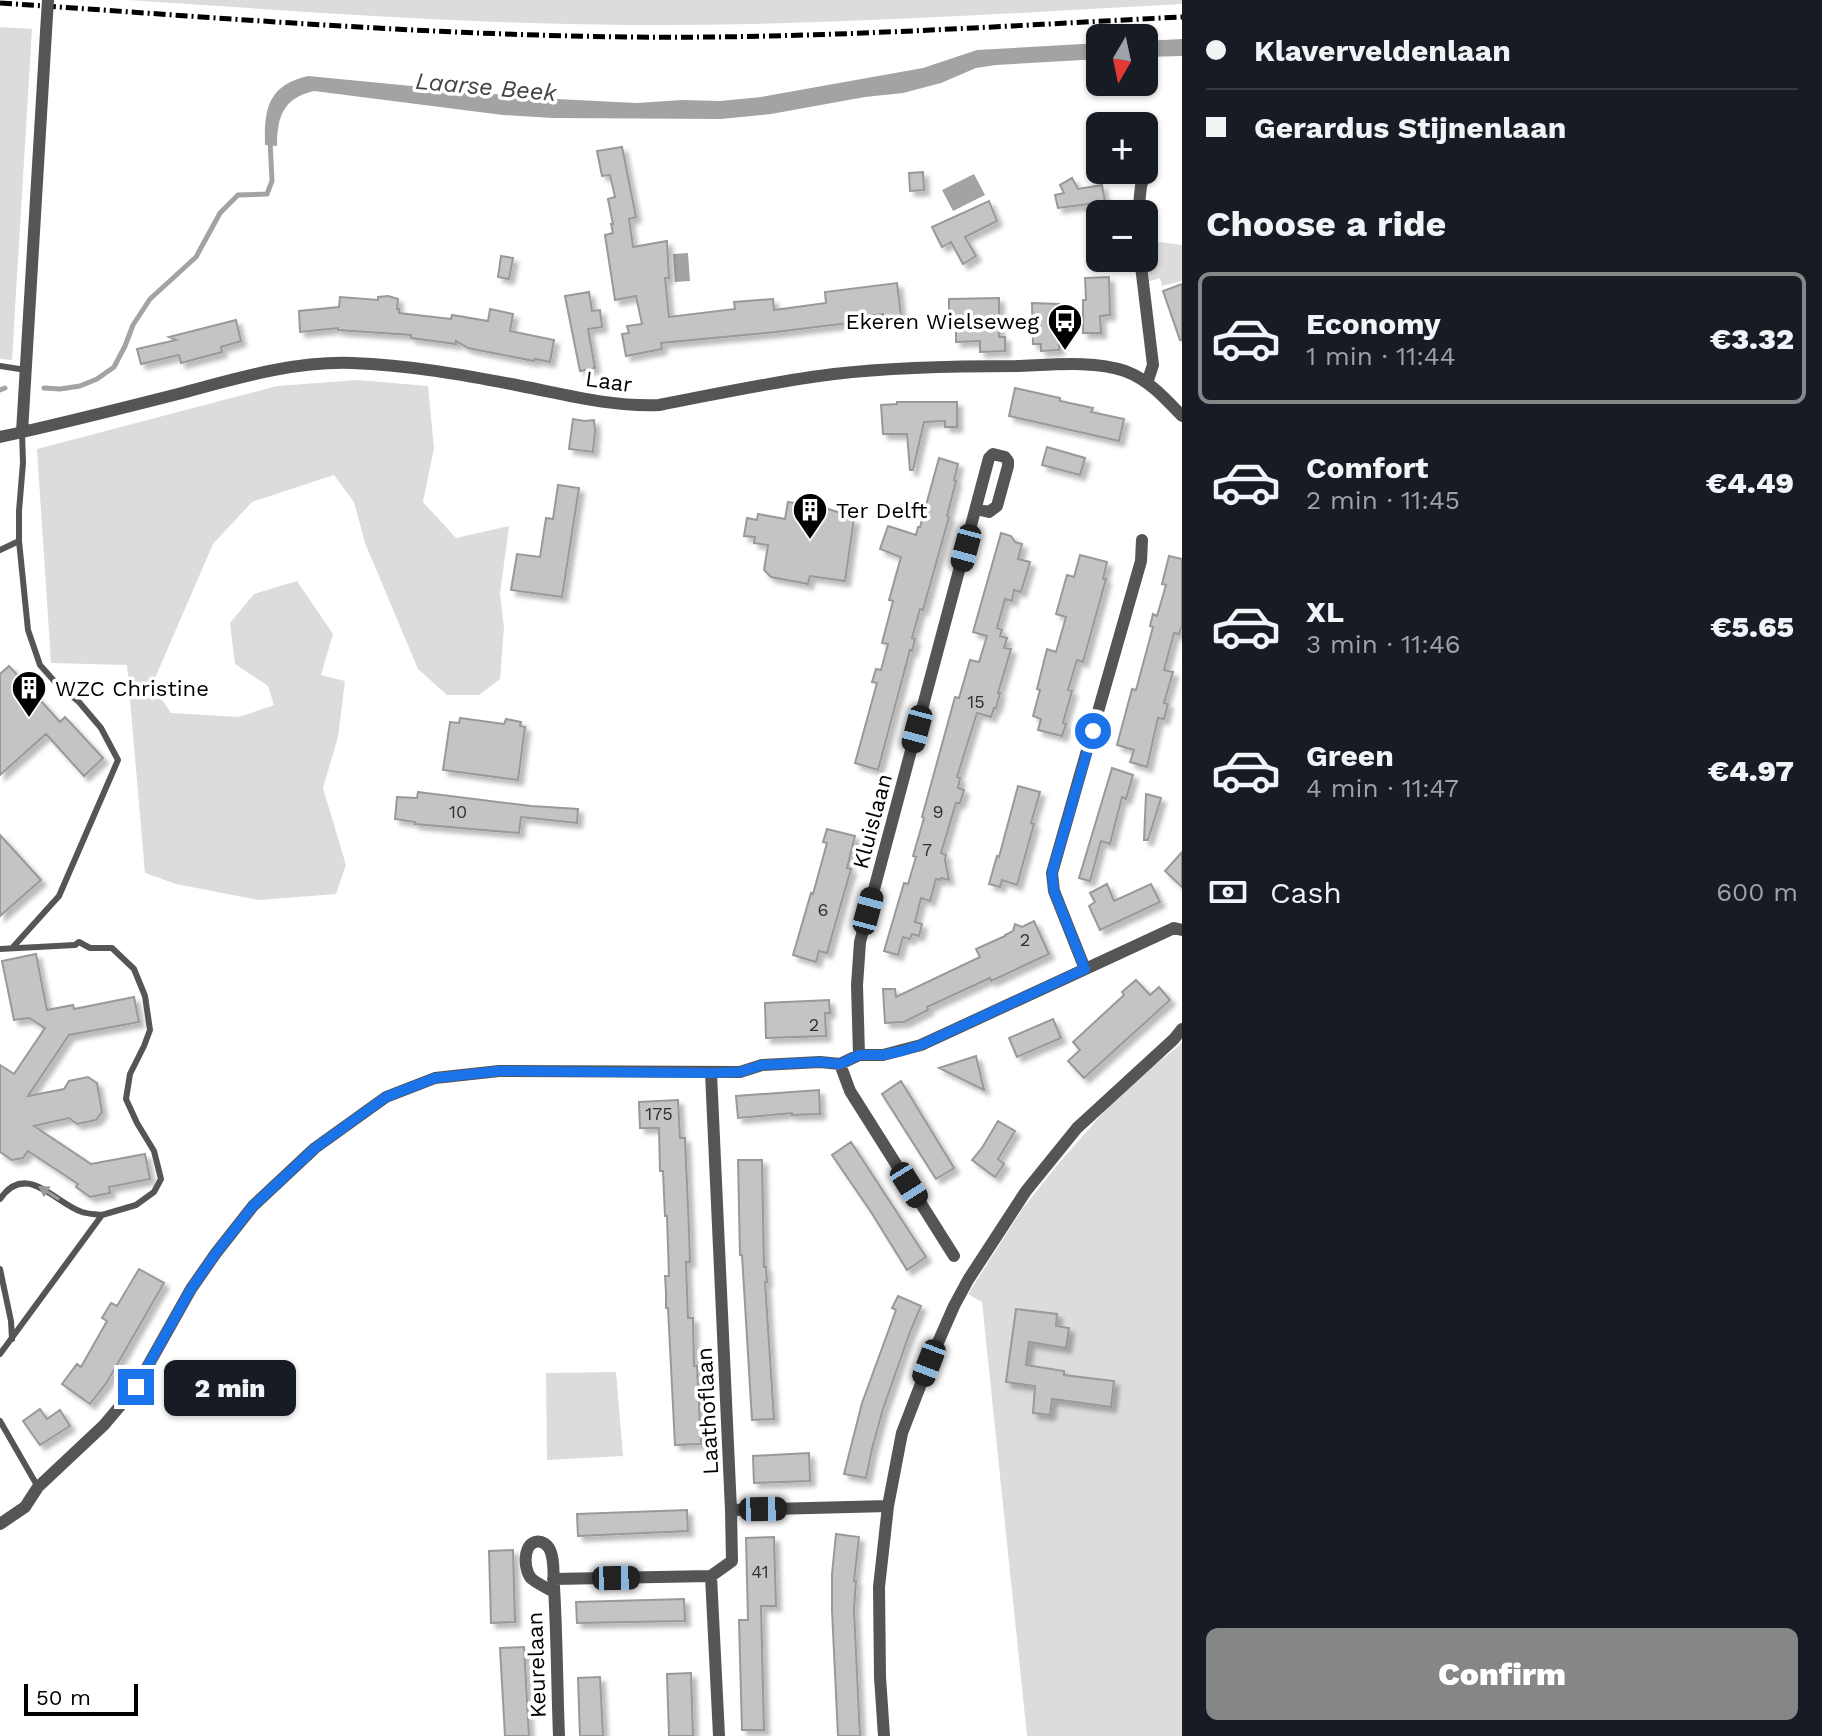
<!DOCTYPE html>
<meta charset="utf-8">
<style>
body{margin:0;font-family:"Work Sans",sans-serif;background:#242831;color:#f1f3f6;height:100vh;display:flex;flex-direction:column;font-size:30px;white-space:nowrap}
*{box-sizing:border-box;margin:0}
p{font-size:26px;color:#9ea1a6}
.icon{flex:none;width:44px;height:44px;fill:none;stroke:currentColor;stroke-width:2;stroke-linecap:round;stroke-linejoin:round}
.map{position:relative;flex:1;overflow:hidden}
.side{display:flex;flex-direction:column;background:#171b24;width:640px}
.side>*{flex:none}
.banner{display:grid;align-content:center;height:176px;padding:0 24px;background:#171b24}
.needle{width:52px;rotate:189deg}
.tools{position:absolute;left:1086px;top:24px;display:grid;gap:16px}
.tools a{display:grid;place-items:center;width:72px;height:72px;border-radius:12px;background:#171b24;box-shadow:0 2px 6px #0004;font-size:40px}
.scale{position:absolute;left:24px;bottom:20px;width:114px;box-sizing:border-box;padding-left:8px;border:4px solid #000;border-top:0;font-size:22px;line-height:28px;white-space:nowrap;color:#000;-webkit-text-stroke:6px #fff;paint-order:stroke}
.end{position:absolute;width:36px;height:36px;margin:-18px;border:10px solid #1a73e8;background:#fff;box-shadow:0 0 0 4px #fff}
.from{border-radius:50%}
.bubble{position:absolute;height:56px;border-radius:12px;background:#171b24;box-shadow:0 2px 6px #0004;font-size:26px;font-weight:800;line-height:56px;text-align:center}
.car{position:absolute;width:24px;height:48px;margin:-24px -12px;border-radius:10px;box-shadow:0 0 6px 2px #0007;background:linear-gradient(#222 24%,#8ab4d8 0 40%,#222 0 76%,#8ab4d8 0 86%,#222 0)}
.banner b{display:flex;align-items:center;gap:28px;height:76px;font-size:30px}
.banner b+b{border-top:2px solid #363941}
.banner i{width:20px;height:20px;background:#f1f3f6}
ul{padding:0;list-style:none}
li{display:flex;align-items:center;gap:24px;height:132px;margin:0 16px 12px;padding:0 8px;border:4px solid transparent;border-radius:12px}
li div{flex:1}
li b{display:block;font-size:30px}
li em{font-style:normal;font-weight:800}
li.current{border-color:#858687}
li>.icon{width:72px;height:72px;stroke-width:1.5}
h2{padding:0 24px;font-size:36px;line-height:96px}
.pay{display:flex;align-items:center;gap:20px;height:88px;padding:0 24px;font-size:30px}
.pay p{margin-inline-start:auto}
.cta{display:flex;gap:16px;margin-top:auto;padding:16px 24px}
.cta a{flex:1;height:92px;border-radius:12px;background:#858687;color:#fff;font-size:32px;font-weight:800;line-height:92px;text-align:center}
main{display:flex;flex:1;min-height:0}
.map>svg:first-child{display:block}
</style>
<main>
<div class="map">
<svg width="1182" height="1736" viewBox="0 0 1182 1736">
<defs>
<filter id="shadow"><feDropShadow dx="5" dy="5" stdDeviation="2" flood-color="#0004"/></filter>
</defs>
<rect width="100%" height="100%" fill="#fff"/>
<path fill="#dcdcdc" d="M128 0H1182V4C999 14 815 26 631 25 463 24 296 11 128 0Z
M0 27 32 29 12 360 0 359Z
M1160 242 1182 245V281L1162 286 1160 278 1147 282 1144 252 1149 246Z
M358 380 428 386 434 448 423 502 456 538 509 526 500 594 504 628 500 679 479 695H447L418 669 365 543 354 502 334 475 252 502 213 544 152 685 171 713 239 717 274 705 268 686 235 664 230 623 254 594 297 581 333 634 321 675 345 681 338 737 323 788 346 865 336 894 259 900 176 884 145 873 127 665 51 663 37 449 277 386Z
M1182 1042V1736H1027L982 1302 968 1294 1023 1208 1059 1163 1124 1089 1175 1049Z
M616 1372 623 1456 547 1460 546 1373Z"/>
<path fill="#a3a3a3" d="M1182 39V56L1144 57V41Z
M1100 43V59L996 65 976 68 941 83 903 93 865 97 771 114 721 119 553 118 503 115 314 91C283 98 277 117 277 146L265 145C264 109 268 85 308 76L536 98 637 103 682 100 720 101 761 97 923 68 977 50Z
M974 174 985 195 953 211 942 190Z
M688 253 690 281 675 282 673 254Z"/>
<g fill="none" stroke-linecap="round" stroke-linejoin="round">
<path stroke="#a3a3a3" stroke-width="5" d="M44 388 60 389 80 386 97 379 114 367 125 346 133 325 150 299 196 257 220 213 238 195 267 194 272 181 270 140
M0 390 5 388"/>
</g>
<path fill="#c4c4c4" stroke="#999" stroke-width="2" filter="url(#shadow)" d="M622 147 636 217 629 219 633 247 667 241 669 278H665L669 317 735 309 734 302 773 299 774 310 826 303 825 292 897 283 901 316 884 318 883 314 856 317 857 322 776 332 661 343 662 349 626 356 622 334 629 333 627 326 642 324 636 296 615 300 605 235 613 233 611 224H613L608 199 615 197 610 175 602 176 597 151Z
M923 172 924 190 910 191 909 173Z
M1072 178 1078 189 1102 185 1105 202 1058 208 1055 195 1064 193 1060 185Z
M989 201 997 221 965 237 976 256 963 264 951 242 942 247 932 227Z
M501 256 513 258 509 279 498 277Z
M1109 277 1110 315 1100 316 1101 333H1083V300H1086L1085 278Z
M1182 284V340H1180L1163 291Z
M589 292 592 311 600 310 602 327 588 329 595 368 580 371 565 296Z
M388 296 398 299 397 309H399V313L451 319 452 315 488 321 490 309 513 314 510 331 554 340 550 362 535 359 534 361 468 348 456 341V344L411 338V335L338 330V328L300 332 299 311 339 307 340 297 378 300V297Z
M999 298V337H1005V351L980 352V341L956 342V320H949V299Z
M1032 303 1059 304V350L1041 351V344H1033Z
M236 320 241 341 221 347 222 352 181 363 179 355 141 364 137 349 176 340 169 337Z
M1015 388 1060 398V401L1093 408 1091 412 1124 419 1119 441 1009 416Z
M897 402H957V427H945V421L924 422 913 470H910L907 434H883L881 405 897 404Z
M573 419 584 421 594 420 595 431 593 452 569 449Z
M1047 447 1085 458 1080 475 1042 465Z
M939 458 958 464 954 480 956 481 947 516 949 517 923 610 920 609 912 638 915 639 912 651 910 650 878 770 855 763 877 683 872 682 876 669 881 670 888 644 882 643 893 601 889 600 901 557 880 549 888 526 916 535 918 527H920Z
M558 485 579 488 562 597 511 590 517 554 540 557 546 518 553 519Z
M788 502 822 507 847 515V519H854L845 581 810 576 808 584 771 577 764 570 768 545 754 543 755 537 744 536 747 518 757 520 758 514 785 519Z
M1001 533 1011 536 1015 542 1022 544 1018 559 1030 562 1021 592 1014 590 1012 601 1005 599 997 628 1002 630 1000 636 1007 638 1004 648 1011 649 998 693H1000L996 708H994L991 717 977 713 957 777 960 778 958 788 964 790 960 803H956L941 853 946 855 945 860 949 880 941 878 940 880 936 879 930 901 921 898 915 922 922 924 919 936 912 934 910 939 903 937 898 955 884 951 904 883 908 884 916 857 913 856 924 818 922 817 955 697 959 698 970 660 979 662 987 636 973 632Z
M1080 555 1107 562 1103 579H1106L1083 662 1077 660 1068 690 1072 691 1063 723 1066 724 1062 736 1038 730 1041 719 1033 716 1040 690 1037 689 1047 649 1056 652 1066 617 1056 614 1067 575 1074 577Z
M1169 556 1182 559V625L1179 634 1174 633 1164 670 1173 672 1164 703 1168 704 1164 719 1158 718 1147 767 1130 762 1134 750 1117 745 1132 689 1136 690 1153 627 1150 626 1153 614 1157 616 1166 585 1162 584Z
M9 666 60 722 65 717 103 758 84 776 46 734 0 775V674Z
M460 718 504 724 506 719 521 722 520 726 525 727 518 780 443 770 450 722 459 723Z
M1112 768 1133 775 1126 799 1122 797 1110 844 1101 841 1090 881 1079 878Z
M1018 786 1040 792 1031 823 1034 824 1017 885 1002 880 1000 887 989 884 997 856 999 857Z
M418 792 531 806 578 809 577 823 521 817 519 833 415 824V822L395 819 397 797 417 798Z
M1146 794 1161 798 1148 840H1144Z
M827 829 855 836 847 868 851 869 827 953 819 951 816 962 793 955 811 893 813 894 827 843 823 842Z
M0 835 41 880 0 916Z
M1182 852V887L1165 871Z
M1107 884 1114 901 1151 884 1160 902 1100 930 1089 906 1095 902 1090 893Z
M1034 921 1049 954 991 981 990 978 927 1007 928 1010 904 1022 885 1023 883 989H895L896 997 980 957 976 949 1005 936V935L1013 931 1015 924 1022 927Z
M36 954 47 1010 73 1005 74 1009 134 997 139 1022 69 1035 28 1096 64 1089 69 1081 88 1077 97 1083 102 1112 96 1120 77 1124 69 1118 34 1126 91 1164 145 1154 150 1179 109 1187 110 1193 90 1197 76 1187 78 1184 28 1151 23 1158 12 1160 0 1152V1065L14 1074 45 1028 29 1018 14 1020 2 961Z
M1136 980 1150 995 1159 987 1170 1000 1084 1078 1068 1061 1080 1050 1073 1042 1124 995 1122 992Z
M829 1000 830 1013H825L826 1036 766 1038 765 1003Z
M1053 1019 1061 1038 1017 1057 1009 1038Z
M976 1056 984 1090 939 1068Z
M901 1081 954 1168 936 1179 882 1094Z
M819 1090 820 1114 792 1115V1113L738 1118 736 1096Z
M678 1100 680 1138H685L689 1230 690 1262H686L688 1318H693L694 1366H697L701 1444 675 1445 668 1308H666V1292L665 1276H669L667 1216H665L663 1171H660L659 1128H640L639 1102Z
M998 1121 1015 1131 998 1159 1004 1164 995 1177 972 1160 982 1148Z
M851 1142 926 1257 907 1270 871 1212 832 1155Z
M738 1160H762L764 1267H766L767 1282H765L774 1419 752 1420 742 1255H740Z
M139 1269 164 1283 107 1382 90 1404 62 1384 77 1364 81 1367 107 1321 102 1318 111 1303 117 1306Z
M898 1296 921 1306 910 1332 883 1409 872 1449 866 1478 844 1474 862 1403 896 1310 892 1308Z
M1016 1309 1057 1314 1056 1326 1069 1328 1066 1348 1029 1342 1026 1365 1064 1371V1375L1114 1381 1111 1407 1052 1399 1050 1415 1033 1413 1035 1386 1006 1382Z
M40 1409 47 1419 60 1410 70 1426 40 1445 23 1421Z
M809 1453 810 1481 754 1483 753 1456Z
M687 1510 688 1531 578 1536 577 1514Z
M836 1534 859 1537 854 1581H856L854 1609 860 1736H838L832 1610V1574Z
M774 1537 776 1606H761L764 1730H742L739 1620H748L746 1538Z
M513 1550 515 1622 491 1623 489 1551Z
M684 1599 685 1621 577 1623 576 1602Z
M524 1647 529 1736H505L500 1648Z
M691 1673 693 1736H669L667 1674Z
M600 1677 603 1736H580L578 1678Z"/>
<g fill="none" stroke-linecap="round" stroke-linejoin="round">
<path stroke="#555" stroke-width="6" d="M0 366 26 370
M0 550 19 541
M13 947 59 896 118 760 101 728 79 702 56 683 40 665 28 630 19 541V511L23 463 22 432
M0 949 75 945 79 942 90 948H112L134 969 145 996 150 1030 144 1046 130 1074 126 1099 137 1123 154 1151 161 1179 154 1192 136 1205 102 1215 0 1354
M0 1199C26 1161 55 1203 82 1212 88 1214 95 1214 102 1215
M0 1269 11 1321 12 1339
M0 1421 38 1487"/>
<path stroke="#555" stroke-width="12" d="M1138 214 1141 186 1151 158
M1140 258 1153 365 1147 383
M22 432 46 32
M0 437C60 424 119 409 178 394 235 379 292 361 352 363 409 365 465 375 521 386 567 395 612 407 659 405 717 394 775 381 834 374 894 367 955 366 1016 366 1049 365 1094 360 1125 371 1149 380 1165 398 1182 416
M1085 969 1054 891 1052 873 1141 561 1142 540
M859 1055 857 985 860 942 989 458 993 454 1005 457 1008 461V466L997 506 989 512 976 509
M840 1064 850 1091 954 1256
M711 1073 731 1510 732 1561 711 1576 719 1736
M731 1510 888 1506
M0 1524 25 1507 38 1487 104 1425 136 1387 191 1289 216 1253 253 1206 315 1148 386 1097 435 1078 499 1071 740 1072 762 1065 820 1062 840 1064 859 1055H883L921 1045 1174 928 1182 930
M553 1579 711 1576
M554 1592C547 1588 538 1584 532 1579 524 1572 522 1546 535 1542 542 1540 548 1545 550 1550 555 1560 553 1576 554 1587 557 1637 557 1686 559 1736
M884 1736 880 1677 879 1587 888 1506 902 1433 929 1363 954 1306 968 1280 1026 1191 1077 1128 1174 1039 1182 1029"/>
<path stroke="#000" stroke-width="5" stroke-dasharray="12 4 2 4" stroke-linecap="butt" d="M0 3C211 17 422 35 633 37 816 39 999 26 1182 17"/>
<path stroke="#555" stroke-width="12" d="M46 32 48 0"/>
</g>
<defs><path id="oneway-solid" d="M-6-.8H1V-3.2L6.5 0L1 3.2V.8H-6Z" transform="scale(2)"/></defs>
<use fill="#999" href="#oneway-solid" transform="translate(49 1193) rotate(-148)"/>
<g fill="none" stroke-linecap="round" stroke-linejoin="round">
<path stroke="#1a73e8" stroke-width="10" d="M136 1387 191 1289 216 1253 253 1206 315 1148 386 1097 435 1078 499 1071 711 1073 740 1072 762 1065 820 1062 840 1064 859 1055H883L902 1051 921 1045 1085 969 1054 891 1052 873 1093 731"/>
</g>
<defs>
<symbol id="bus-pin" viewBox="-11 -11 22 30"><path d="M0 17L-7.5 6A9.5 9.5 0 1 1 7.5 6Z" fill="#000" stroke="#fff"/><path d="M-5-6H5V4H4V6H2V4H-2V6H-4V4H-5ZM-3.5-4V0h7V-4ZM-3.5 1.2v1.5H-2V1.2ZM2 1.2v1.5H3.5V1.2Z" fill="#fff"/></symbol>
<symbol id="building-pin" viewBox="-11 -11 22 30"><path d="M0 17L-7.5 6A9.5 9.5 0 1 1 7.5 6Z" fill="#000" stroke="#fff"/><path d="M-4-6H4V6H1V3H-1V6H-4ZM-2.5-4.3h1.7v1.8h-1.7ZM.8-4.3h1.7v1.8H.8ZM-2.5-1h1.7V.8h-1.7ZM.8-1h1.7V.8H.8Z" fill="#fff"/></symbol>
</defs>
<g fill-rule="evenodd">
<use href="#bus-pin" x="1045" y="301" width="40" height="54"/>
<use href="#building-pin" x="790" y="490" width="40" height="54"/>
<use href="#building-pin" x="9" y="668" width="40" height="54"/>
</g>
<g text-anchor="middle" stroke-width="7" stroke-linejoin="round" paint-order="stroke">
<g font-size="18" fill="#313131">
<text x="976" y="708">15</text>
<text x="458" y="818">10</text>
<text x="938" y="818">9</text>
<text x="927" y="856">7</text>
<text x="823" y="916">6</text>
<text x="1025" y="946">2</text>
<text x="814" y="1031">2</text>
<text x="659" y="1120">175</text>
<text x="760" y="1578">41</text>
</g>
<g font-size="22" fill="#000" stroke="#fff" text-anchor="start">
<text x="1039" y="329" text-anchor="end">Ekeren Wielseweg</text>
<text x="836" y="518">Ter Delft</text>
<text x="55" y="696">WZC Christine</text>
</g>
<g font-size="22" fill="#000" stroke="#fff">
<text transform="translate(609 381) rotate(8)" y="8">Laar</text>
<text transform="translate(872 821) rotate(-75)" y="8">Kluislaan</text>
<text transform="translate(707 1411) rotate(-93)" y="8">Laathoflaan</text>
<text transform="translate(536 1665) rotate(-92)" y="8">Keurelaan</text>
</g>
<g font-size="24" font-style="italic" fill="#444" stroke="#fff">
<text transform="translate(486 87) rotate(5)" y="8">Laarse Beek</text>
</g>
</g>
</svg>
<div class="tools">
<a><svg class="needle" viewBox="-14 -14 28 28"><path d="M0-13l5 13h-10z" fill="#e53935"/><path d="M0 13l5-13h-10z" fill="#9ea1a6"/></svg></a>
<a>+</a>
<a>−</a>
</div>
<div class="scale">50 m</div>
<i class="end from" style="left:1093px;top:731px"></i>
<i class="end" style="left:136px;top:1387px"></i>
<div class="bubble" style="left:164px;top:1360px;width:132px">2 min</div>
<i class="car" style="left:966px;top:548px;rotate:195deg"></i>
<i class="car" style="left:917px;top:729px;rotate:195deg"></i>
<i class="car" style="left:868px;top:911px;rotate:15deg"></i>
<i class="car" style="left:909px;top:1185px;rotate:148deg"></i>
<i class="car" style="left:929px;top:1363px;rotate:201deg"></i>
<i class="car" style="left:763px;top:1509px;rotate:89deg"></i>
<i class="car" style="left:616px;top:1578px;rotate:89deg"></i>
</div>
<section class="side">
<div class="banner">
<b><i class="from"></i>Klaverveldenlaan</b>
<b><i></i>Gerardus Stijnenlaan</b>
</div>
<h2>Choose a ride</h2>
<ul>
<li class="current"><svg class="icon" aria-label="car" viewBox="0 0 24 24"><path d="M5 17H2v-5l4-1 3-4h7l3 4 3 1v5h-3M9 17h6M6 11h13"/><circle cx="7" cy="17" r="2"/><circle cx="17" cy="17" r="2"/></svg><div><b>Economy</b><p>1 min · 11:44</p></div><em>€3.32</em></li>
<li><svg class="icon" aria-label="car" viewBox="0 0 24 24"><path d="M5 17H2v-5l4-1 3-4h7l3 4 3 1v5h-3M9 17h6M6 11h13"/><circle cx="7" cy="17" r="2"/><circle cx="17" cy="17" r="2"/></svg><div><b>Comfort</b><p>2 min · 11:45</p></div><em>€4.49</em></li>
<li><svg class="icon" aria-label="car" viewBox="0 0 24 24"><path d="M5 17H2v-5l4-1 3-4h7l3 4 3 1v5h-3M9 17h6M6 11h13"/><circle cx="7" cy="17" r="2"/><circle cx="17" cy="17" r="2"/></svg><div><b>XL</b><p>3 min · 11:46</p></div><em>€5.65</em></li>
<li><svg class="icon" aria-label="car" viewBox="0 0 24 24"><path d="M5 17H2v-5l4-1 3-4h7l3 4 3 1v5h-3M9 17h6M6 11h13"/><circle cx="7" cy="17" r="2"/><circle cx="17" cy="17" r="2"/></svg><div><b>Green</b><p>4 min · 11:47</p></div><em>€4.97</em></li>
</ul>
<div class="pay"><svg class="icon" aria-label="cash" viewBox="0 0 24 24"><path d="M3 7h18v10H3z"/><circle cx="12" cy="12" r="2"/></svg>Cash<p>600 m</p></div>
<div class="cta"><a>Confirm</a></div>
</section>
</main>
